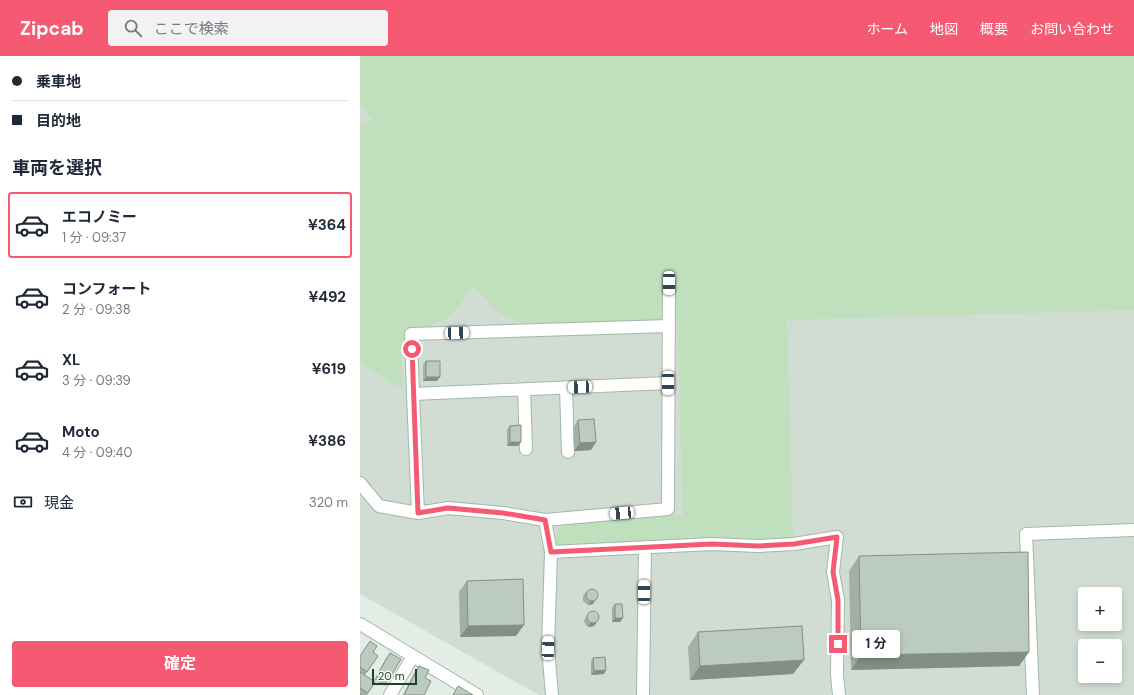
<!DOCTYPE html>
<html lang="ja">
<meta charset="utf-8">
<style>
body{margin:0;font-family:"DM Sans","Noto Sans JP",sans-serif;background:#f2f2f3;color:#1f2937;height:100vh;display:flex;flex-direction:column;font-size:15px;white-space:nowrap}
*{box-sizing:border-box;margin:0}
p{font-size:13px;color:#747a83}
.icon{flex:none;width:22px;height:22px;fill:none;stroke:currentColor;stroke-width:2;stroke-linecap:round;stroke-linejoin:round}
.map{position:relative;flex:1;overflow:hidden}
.details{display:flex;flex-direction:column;background:#fff;width:360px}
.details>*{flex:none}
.guide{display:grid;align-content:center;height:88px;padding:0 12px;background:#fff}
.buttons{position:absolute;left:718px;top:531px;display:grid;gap:8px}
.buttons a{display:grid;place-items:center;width:44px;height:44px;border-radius:4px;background:#fff;box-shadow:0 2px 6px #0003;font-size:20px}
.scale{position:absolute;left:12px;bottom:10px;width:45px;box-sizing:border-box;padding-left:4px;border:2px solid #22402c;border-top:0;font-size:11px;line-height:14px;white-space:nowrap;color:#22402c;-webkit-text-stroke:3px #f4faf5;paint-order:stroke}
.end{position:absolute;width:18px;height:18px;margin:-9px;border:5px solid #f65972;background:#fff;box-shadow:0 0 0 2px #fff}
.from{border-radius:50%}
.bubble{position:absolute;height:28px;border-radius:4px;background:#fff;box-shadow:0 2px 6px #0003;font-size:13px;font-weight:700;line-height:28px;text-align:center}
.car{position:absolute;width:12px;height:24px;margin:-12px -6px;border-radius:5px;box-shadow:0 0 3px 1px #0007;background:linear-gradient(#fff 24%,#345 0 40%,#fff 0 76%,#345 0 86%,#fff 0)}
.guide b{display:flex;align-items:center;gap:14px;height:38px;font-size:15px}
.guide b+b{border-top:1px solid #e0e1e3}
.guide i{width:10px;height:10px;background:#1f2937}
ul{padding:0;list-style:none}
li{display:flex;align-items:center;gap:12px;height:66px;margin:0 8px 6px;padding:0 4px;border:2px solid transparent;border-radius:4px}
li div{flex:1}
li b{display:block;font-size:15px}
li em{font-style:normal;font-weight:700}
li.selected{border-color:#f65972}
li>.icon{width:36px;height:36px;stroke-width:1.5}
h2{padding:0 12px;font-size:18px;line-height:48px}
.pay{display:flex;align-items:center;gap:10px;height:44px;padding:0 12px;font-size:15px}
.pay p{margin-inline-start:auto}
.button{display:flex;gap:8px;margin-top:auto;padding:8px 12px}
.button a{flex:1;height:46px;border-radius:4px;background:#f65972;color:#fff;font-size:16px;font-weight:700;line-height:46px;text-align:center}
header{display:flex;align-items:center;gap:24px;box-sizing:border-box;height:56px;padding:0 20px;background:#f65972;color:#fff}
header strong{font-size:19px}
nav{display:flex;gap:22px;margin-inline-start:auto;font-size:14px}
.search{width:280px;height:36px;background:#f2f2f3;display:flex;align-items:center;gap:10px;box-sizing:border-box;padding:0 14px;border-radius:4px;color:#747a83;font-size:15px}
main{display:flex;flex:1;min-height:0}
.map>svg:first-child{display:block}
</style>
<header>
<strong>Zipcab</strong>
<div class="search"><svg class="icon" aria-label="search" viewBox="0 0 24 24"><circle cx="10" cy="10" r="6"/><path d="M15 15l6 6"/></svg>ここで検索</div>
<nav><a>ホーム</a><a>地図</a><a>概要</a><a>お問い合わせ</a></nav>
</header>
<main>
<section class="details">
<div class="guide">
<b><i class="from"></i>乗車地</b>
<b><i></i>目的地</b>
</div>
<h2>車両を選択</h2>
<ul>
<li class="selected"><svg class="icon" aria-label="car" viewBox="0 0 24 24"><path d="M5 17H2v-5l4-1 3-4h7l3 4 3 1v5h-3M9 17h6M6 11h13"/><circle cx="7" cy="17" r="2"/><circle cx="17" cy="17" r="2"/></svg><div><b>エコノミー</b><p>1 分 · 09:37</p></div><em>¥364</em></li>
<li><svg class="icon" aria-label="car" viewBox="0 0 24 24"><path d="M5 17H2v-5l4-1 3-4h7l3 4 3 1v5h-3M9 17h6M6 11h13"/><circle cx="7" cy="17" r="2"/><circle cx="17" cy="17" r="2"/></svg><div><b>コンフォート</b><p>2 分 · 09:38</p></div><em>¥492</em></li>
<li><svg class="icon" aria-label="car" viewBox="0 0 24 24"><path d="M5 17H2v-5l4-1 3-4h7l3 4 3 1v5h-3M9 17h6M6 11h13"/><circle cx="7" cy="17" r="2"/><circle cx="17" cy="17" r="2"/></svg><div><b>XL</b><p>3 分 · 09:39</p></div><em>¥619</em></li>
<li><svg class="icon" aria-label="car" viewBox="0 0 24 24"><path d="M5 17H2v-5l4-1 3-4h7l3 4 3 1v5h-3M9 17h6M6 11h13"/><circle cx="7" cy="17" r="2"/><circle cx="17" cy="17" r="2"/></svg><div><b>Moto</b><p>4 分 · 09:40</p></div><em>¥386</em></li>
</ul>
<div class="pay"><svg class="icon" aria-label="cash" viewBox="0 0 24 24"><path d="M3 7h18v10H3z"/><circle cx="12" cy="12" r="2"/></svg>現金<p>320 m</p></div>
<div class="button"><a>確定</a></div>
</section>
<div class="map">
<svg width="774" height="639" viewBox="0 0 774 639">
<rect width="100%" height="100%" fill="#e3ede5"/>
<path fill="#d1ddd3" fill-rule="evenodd" d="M0 0H774V639H179L0 538ZM725 538H755V568H725ZM725 590H755V620H725Z"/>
<path fill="#c0dfbc" d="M0 0H774V254L427 264 433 482 195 489C195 477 201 469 212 465L323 459 317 265 179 272 148 262 133 252 113 230C103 244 94 261 77 267 66 272 55 273 45 279 38 292 42 318 43 333L0 307V65L5 69 12 63 0 44Z"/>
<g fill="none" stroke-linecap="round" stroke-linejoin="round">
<defs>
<path id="minor" d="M308 327 53 338 51 278 309 270
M206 331 208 396
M164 333 166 393
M53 338 58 457
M0 427 19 450 58 457 88 452 143 457 185 464 191 496 188 592 192 639
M185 464 308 453 309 227
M191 496 352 488 398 490 434 488 477 481 473 516 478 544 477 619 479 639
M0 568 117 639
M30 639 53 600
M283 639 285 491
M673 639 666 478 774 474"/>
</defs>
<use href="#minor" stroke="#a5b6aa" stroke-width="14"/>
<use href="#minor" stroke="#fff" stroke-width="12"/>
</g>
<path fill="#a1afa4" d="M66 305 80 321 77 325H63V309Z
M218 364 236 386 231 394 214 395 213 372Z
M150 370 161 386 158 390H147V373Z
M499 500 669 596 659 610 491 614 489 515Z
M107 525 156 580 100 581 99 536Z
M226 536 238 540 233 548 228 549 223 545V540Z
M255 548 263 562 260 566H252V552Z
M230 556 239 563 234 570 228 571 225 568 224 564Z
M338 576 433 618 330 624 328 591Z
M13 596 18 600 5 619 15 626 7 639H0V600Z
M30 597V622L25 630 14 624 25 604Z
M233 602 246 614 244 618 231 619V605Z
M59 610 65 622 64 639H43L54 617Z"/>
<path fill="#838e86" d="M66 321H80L77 325H63Z
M150 386H161L158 390H147Z
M236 386 231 394 214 395 220 387Z
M235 544 233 548 228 549 231 545Z
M255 562H263L260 566H252Z
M237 566 234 570 228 571 230 567Z
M164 569 156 580 100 581 108 570Z
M669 596 659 610 491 614 501 599Z
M444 604 433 618 330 624 340 610Z
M246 614 244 618 231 619 234 615Z"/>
<path fill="#bbcbbf" stroke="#838e86" d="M66 305H80V321H66Z
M234 363 236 386 220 387 218 364Z
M161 369V386H150V370Z
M668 496 669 596 501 599 499 500Z
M163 523 164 569 108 570 107 525Z
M226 539a6 6 0 1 1 12 0a6 6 0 1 1-12 0Z
M255 548H262L263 562H255Z
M227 561a6 6 0 1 1 12 0a6 6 0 1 1-12 0Z
M442 570 444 604 340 610 338 576Z
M10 585 17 590 13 596 18 600 7 616 0 611V600Z
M30 597 41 603 30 622 19 616Z
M245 601 246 614 234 615 233 602Z
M59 610 69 614 65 622 71 625 64 639H44Z
M0 616 15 626 8 637 0 632Z
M98 630 113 639H93Z"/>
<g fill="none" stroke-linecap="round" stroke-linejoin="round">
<path stroke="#f65972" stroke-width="5" d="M52 293 58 457 88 452 143 457 185 464 191 496 352 488 398 490 434 488 477 481 473 516 478 544V588"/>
</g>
</svg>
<div class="buttons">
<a>+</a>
<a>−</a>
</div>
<div class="scale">20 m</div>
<i class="end from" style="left:52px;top:293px"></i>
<i class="end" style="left:478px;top:588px"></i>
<div class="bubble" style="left:492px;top:574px;width:48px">1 分</div>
<i class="car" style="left:309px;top:227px;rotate:180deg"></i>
<i class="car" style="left:97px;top:277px;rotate:88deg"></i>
<i class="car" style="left:308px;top:327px;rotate:180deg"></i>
<i class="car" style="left:220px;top:331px;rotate:268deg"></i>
<i class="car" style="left:262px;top:457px;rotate:265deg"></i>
<i class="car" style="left:284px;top:536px;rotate:0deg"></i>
<i class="car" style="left:188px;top:592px;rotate:2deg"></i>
</div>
</main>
